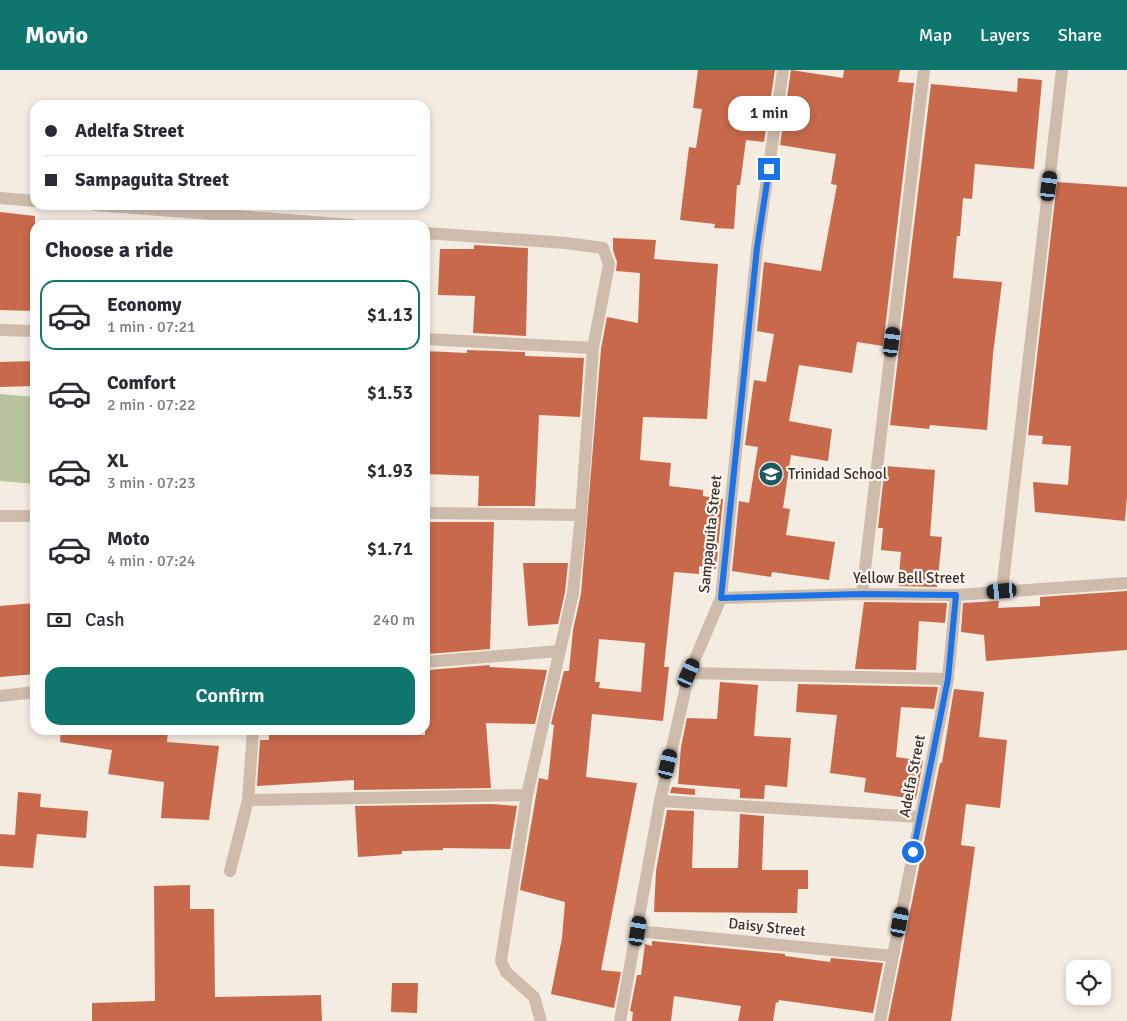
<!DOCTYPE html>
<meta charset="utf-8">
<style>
body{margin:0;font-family:Signika,sans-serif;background:#f7f7f7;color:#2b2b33;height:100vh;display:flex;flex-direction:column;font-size:19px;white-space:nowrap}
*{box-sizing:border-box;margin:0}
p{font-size:16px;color:#7c7c81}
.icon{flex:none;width:28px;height:28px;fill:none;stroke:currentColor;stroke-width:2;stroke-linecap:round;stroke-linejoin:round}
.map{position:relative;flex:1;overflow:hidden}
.panel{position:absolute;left:30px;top:150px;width:400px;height:515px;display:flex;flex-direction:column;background:#fff;border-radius:15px;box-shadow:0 2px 8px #0003}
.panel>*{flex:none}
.banner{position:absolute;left:30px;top:30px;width:400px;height:110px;border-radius:15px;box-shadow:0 2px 8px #0003;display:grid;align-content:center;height:110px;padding:0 15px;background:#fff}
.controls{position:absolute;left:1066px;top:890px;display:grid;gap:10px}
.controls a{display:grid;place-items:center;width:45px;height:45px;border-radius:10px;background:#fff;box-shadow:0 2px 8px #0003;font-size:25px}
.end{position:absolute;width:22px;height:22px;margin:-11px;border:6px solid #1a73e8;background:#fff;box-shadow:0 0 0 2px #fff}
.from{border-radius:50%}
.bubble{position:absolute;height:35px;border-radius:15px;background:#fff;box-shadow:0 2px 8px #0003;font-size:16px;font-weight:600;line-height:35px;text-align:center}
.car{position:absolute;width:15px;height:30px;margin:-15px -8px;border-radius:6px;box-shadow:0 0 4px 1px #0007;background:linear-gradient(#222 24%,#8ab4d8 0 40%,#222 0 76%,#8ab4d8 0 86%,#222 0)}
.banner b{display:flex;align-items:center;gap:18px;height:48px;font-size:19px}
.banner b+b{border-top:1px solid #e1e1e2}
.banner i{width:12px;height:12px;background:#2b2b33}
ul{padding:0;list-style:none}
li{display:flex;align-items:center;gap:15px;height:70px;margin:0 10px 8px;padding:0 5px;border:2px solid transparent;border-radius:15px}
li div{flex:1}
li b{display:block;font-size:19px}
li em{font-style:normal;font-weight:600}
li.on{border-color:#0f766e}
li>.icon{width:45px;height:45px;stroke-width:1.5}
h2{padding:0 15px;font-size:22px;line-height:60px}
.pay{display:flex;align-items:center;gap:12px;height:55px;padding:0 15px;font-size:19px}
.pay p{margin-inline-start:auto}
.primary-button{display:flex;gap:10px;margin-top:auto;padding:10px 15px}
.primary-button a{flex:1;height:58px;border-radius:15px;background:#0f766e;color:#fff;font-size:20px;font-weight:600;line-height:58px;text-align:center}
header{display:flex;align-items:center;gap:30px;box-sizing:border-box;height:70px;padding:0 25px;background:#0f766e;color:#fff}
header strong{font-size:24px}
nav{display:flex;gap:28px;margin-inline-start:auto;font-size:18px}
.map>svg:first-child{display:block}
</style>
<header>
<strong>Movio</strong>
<nav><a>Map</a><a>Layers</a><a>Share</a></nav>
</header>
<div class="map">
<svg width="1127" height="951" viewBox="0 0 1127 951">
<rect width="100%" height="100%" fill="#f4ebe1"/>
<path fill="#b8c4a0" d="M0 324 35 327V414L0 411Z"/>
<path fill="#c8694b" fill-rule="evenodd" d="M698 0H775L764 72 746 70 740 115H737L734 159 714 158 715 154 680 150 689 77 696 78 702 39 693 38Z
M791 0 843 8 844 0H900L898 12 914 13 883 276 857 272 852 303 799 295 789 351 832 359 828 391 791 385 783 438 790 439 786 465 835 472 829 510 772 502 771 507 732 501 739 431 749 433 758 377 745 375 754 310 766 312 774 264 757 261 764 192 821 201 837 115 831 114 836 84 780 75Z
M1018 8 1042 10 1034 99 975 94 972 129 963 128 960 166H957L953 208 1002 212 993 284 987 360 930 355 929 359 890 355 931 14 1017 22Z
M1057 112 1127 117V426L1125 451 1035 442 1033 412 1068 415 1071 376 1042 374 1043 366 1028 365Z
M0 142 35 146V241L0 240Z
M613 168 656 170 654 189 718 194 707 349 643 347 640 390 671 393 669 416 703 420V426L723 429 716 499 699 496V504L674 502 664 597H669L663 651 592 644 586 707 637 713 601 900 621 902 614 938 551 924 562 868 565 832 520 820 539 708 548 710 554 655 551 654 564 601H569L573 560 581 524 601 279 607 247 638 253 640 203 616 201 617 192 613 180ZM599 569 645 573 641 622 599 618 600 612H595Z
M474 175 528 178 526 266 473 263 475 226 438 225 440 179H474Z
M467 280 525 282V286L584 288 580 347 539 345 535 436H478L479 406 425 404V281L467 283Z
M35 291V316L0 317V292Z
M885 396 935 400 930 466 942 467 937 517 898 516 901 482 881 480 883 458H878Z
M425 452H494L490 579 428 584Z
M523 493H568L565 522 558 554 528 556Z
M1127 521V580L986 591 984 565 961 562 963 533 999 531 998 538 1040 536V527Z
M864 532 947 533 945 553 919 551 916 600 855 599Z
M35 533V604L0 607V536Z
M490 595 489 597 547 600 535 654 486 653 491 718 354 720V710L257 716 260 670H269V660H331V664L354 662V664L385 663V665H425V604H428V600Z
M720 612 758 615 754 666 791 668 787 717 765 715 764 729 740 728V719L678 714 681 677 687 648 717 649Z
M798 614 938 617 934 639 901 637 896 687 923 691 916 729 864 722 866 708 830 703 837 645 796 642Z
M954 619 984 622 979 667 1007 670 1000 738 966 734 961 775 975 777 951 951H888L940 693H942Z
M61 660H168L167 672 219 676 209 750 161 748 164 712 108 704 112 680 60 672Z
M672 717 695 719V725L670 723Z
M18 722 41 724 40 737 88 741 86 768 37 764 33 798 0 796V764L15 765Z
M492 734 517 736 510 779 443 778V780L402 781V784L358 787 355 736Z
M667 740 694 741 692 798H738L740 744 764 746 762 800H808V819H798L797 843 654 842 656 801Z
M190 815V839H214L215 927 321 925 322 951H92V933L155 931 154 816Z
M652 871 785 884V886L830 892 831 888 883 893 873 943 779 930 778 933 776 932 773 951H738L741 936 674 926 671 951H632L633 942 630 941 637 905H641L645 874 652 876Z
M392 913H418L417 943 391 942Z"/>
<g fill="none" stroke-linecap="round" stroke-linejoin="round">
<path stroke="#cdbbac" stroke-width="12" d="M0 128 35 131
M95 135 352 155
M425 163 566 173 603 178 609 194 593 278 581 445 573 523 527 725 501 891 506 902 534 927 541 951
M0 260 35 261
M425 269 593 278
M425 443 581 445
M0 446H35
M1002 521 1062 0
M862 524 924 0
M721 528 862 524 956 525 1127 513
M425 592 559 581
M689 603 948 609
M0 626 35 622
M248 730 253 660
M660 731 920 747
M230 801 248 730 527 725
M637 861 893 886
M620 951 660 731 689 603 721 528 757 178 783 0
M880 951 948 609 956 525"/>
</g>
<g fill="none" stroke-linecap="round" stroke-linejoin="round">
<path stroke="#1a73e8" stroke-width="6" d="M769 99 757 178 721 528 862 524 956 525 948 609 913 782"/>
</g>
<defs>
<symbol id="school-disc" viewBox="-11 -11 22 22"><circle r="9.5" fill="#1f5a5e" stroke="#fbf5ee"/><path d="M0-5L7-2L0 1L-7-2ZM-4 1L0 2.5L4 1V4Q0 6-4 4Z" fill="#fff"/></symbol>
</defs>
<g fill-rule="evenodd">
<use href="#school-disc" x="757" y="390" width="28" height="28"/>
</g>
<g text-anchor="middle" stroke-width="4.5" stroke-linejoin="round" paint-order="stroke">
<g font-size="15" fill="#3b302b" stroke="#fbf5ee" text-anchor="start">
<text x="788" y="409">Trinidad School</text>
</g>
<g font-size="15" fill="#3b302b" stroke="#fbf5ee">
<text transform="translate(710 464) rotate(-84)" y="5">Sampaguita Street</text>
<text x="909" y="513">Yellow Bell Street</text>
<text transform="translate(912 706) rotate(-79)" y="5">Adelfa Street</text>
<text transform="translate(767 857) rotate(6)" y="5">Daisy Street</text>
</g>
</g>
</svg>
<div class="controls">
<a><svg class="icon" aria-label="locate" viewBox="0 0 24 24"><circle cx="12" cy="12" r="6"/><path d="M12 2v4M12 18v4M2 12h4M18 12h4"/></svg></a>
</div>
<i class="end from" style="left:913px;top:782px"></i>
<i class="end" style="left:769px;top:99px"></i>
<div class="bubble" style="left:728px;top:26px;width:82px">1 min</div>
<i class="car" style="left:1049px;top:116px;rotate:7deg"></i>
<i class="car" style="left:892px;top:272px;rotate:7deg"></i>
<i class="car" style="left:1002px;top:521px;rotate:265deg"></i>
<i class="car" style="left:689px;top:603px;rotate:24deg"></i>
<i class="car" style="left:668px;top:694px;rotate:13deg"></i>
<i class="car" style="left:900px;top:852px;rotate:11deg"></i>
<i class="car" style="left:638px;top:861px;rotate:9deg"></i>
<div class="banner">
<b><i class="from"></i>Adelfa Street</b>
<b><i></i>Sampaguita Street</b>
</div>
<section class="panel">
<h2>Choose a ride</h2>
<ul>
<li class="on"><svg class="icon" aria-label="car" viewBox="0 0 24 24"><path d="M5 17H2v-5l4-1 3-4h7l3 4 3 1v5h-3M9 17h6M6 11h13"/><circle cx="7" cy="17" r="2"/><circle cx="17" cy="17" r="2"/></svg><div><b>Economy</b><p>1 min · 07:21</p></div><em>$1.13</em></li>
<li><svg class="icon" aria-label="car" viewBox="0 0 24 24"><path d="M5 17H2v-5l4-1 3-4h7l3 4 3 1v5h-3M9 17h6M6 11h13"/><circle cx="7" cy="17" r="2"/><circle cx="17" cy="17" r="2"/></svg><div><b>Comfort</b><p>2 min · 07:22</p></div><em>$1.53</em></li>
<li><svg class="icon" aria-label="car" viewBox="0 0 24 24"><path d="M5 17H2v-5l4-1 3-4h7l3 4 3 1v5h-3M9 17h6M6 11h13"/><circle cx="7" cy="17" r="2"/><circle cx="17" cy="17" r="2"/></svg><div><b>XL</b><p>3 min · 07:23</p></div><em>$1.93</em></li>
<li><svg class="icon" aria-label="car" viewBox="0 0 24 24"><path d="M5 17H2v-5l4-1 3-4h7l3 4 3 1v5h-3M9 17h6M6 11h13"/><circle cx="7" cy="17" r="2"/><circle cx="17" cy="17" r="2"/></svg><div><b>Moto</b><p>4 min · 07:24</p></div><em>$1.71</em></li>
</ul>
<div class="pay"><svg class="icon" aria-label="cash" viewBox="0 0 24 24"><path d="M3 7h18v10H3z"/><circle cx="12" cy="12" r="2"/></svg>Cash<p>240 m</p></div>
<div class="primary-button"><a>Confirm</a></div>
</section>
</div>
